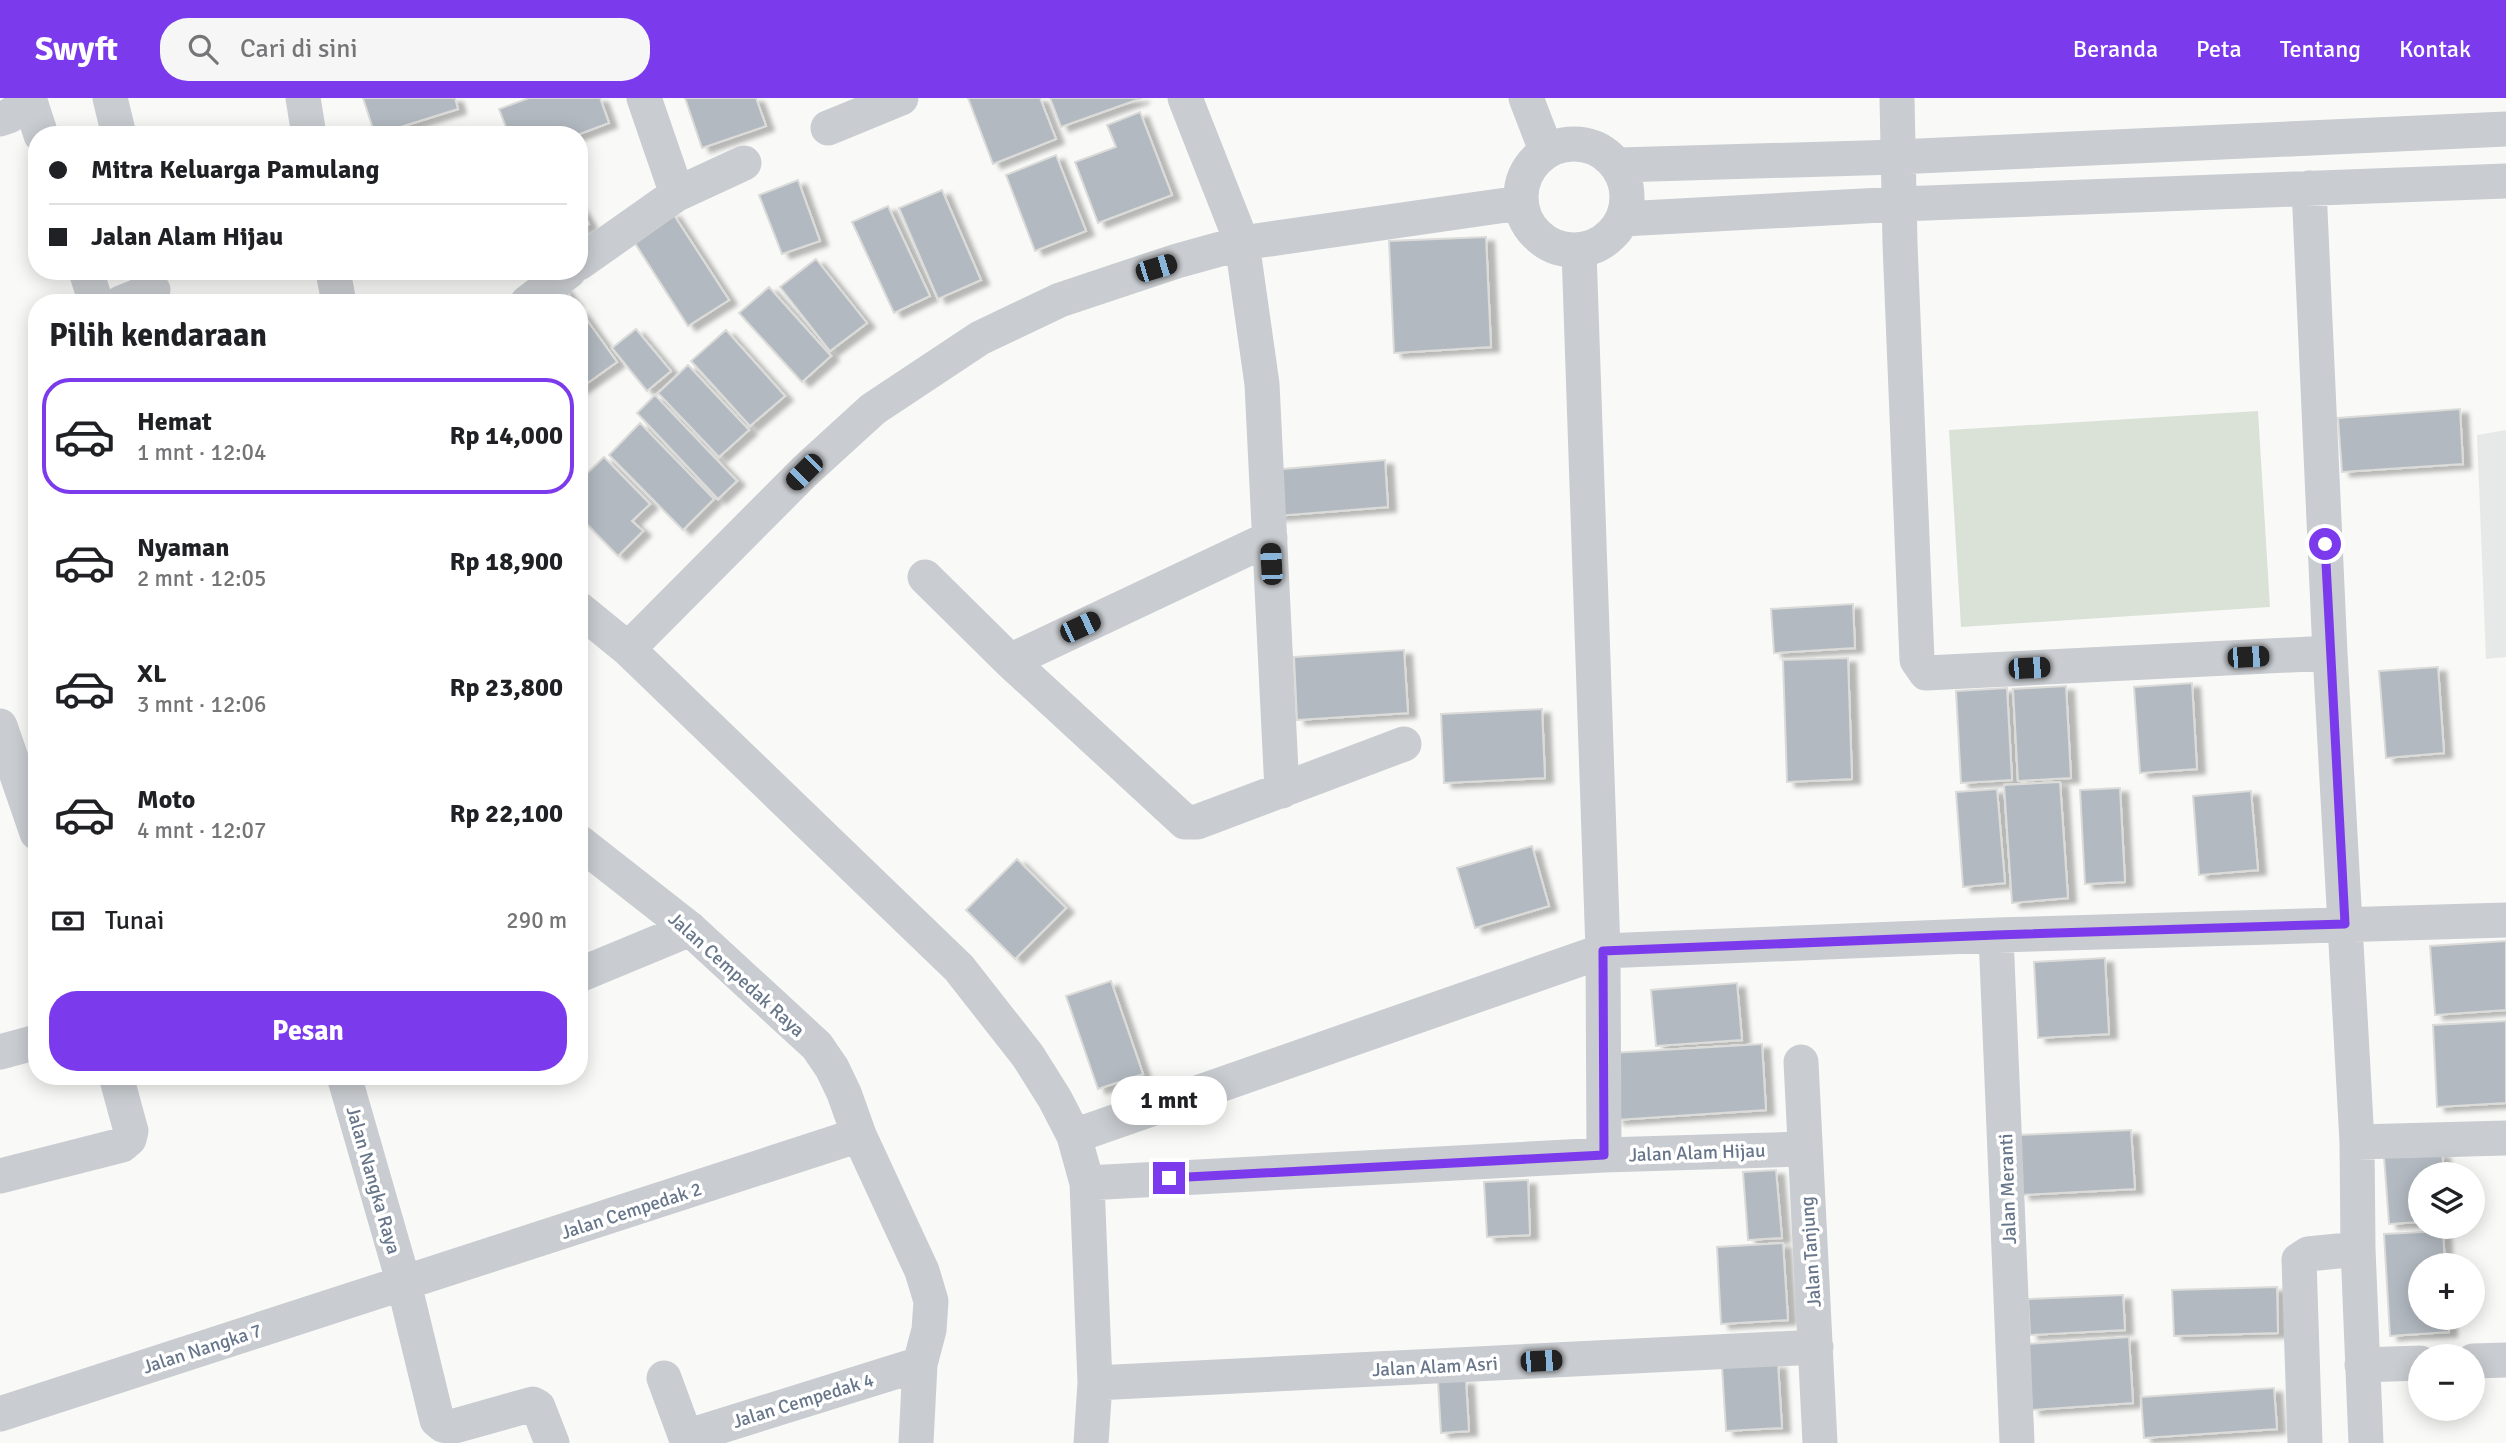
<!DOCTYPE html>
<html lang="id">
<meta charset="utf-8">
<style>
body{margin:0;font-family:Signika,sans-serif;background:#f6f6f6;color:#202124;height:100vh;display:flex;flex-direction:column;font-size:26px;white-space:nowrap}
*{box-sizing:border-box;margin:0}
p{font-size:23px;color:#757577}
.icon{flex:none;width:38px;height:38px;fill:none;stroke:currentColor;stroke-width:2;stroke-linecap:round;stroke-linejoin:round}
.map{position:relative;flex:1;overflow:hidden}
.sheet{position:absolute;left:28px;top:196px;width:560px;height:791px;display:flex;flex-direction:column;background:#fff;border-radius:28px;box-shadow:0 4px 18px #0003}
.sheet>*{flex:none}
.top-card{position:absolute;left:28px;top:28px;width:560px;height:154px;border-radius:28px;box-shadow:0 4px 18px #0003;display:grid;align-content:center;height:154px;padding:0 21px;background:#fff}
.buttons{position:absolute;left:2408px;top:1064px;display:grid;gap:14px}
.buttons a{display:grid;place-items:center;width:77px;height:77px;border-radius:50%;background:#fff;box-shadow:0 4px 18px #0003;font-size:35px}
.end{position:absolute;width:32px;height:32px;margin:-16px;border:9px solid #7c3aed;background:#fff;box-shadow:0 0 0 4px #fff}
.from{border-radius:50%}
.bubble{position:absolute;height:49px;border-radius:24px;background:#fff;box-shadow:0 4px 18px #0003;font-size:23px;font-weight:700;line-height:49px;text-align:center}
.car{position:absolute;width:21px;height:42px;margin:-21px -10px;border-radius:9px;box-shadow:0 0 5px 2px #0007;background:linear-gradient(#222 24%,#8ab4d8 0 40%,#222 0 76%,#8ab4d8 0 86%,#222 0)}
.top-card b{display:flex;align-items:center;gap:24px;height:66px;font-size:26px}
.top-card b+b{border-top:2px solid #e0e0e0}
.top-card i{width:18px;height:18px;background:#202124}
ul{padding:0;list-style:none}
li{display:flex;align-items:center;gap:21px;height:116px;margin:0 14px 10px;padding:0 7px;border:4px solid transparent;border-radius:28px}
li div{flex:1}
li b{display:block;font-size:26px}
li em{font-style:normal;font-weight:700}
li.active{border-color:#7c3aed}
li>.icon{width:63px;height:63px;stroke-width:1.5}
h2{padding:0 21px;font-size:32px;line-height:84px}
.pay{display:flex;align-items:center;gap:18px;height:77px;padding:0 21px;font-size:26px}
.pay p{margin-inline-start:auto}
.action{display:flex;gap:14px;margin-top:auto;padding:14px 21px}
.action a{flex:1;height:80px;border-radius:28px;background:#7c3aed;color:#fff;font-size:28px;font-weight:700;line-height:80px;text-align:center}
header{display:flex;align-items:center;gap:42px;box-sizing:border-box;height:98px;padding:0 35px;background:#7c3aed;color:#fff}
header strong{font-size:33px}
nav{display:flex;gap:38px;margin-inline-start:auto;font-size:24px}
.search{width:490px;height:63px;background:#f6f6f6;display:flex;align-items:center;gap:18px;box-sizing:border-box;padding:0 24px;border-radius:28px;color:#757577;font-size:26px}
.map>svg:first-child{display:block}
</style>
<header>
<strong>Swyft</strong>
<div class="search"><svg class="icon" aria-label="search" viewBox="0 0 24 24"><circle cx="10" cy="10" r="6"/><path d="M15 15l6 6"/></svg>Cari di sini</div>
<nav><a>Beranda</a><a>Peta</a><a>Tentang</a><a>Kontak</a></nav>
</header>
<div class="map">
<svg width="2506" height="1345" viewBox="0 0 2506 1345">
<defs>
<filter id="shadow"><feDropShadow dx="8" dy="4.5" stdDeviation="2" flood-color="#0004"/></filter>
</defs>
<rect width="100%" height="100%" fill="#f9faf7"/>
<path fill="#e7e9e8" d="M2506 332V559L2486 561 2477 337Z"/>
<path fill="#dae2d8" d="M2258 313 2270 509 1961 529 1949 332Z"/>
<path fill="#b2b9c0" stroke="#dbdcd9" stroke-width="2" filter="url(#shadow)" d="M363 0H455L458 11 375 37Z
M529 0H600L609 25 577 37H509L499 11Z
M685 0H756L766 28 702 50Z
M968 0H1040L1056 41 993 66Z
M1050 0H1142L1061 29Z
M1140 14 1172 97 1098 125 1075 64 1116 49 1107 27Z
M1056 57 1086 133 1035 153 1006 77Z
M798 82 820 143 782 156 759 97Z
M942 92 981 182 938 201 899 110Z
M888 108 930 198 894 215 852 124Z
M579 109 589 126 579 132Z
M672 114 729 202 688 228 631 139Z
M1486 139 1491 249 1394 255 1389 143Z
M816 161 867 225 830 253 780 189Z
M563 189 575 205H541Z
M769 189 831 258 802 284 739 215Z
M579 211 617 264 579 291Z
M636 231 671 273 647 293 612 250Z
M726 232 785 298 750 328 691 263Z
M688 267 749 332 719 359 658 295Z
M655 297 737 383 718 401 637 315Z
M2460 311 2463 366 2342 374 2338 320Z
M640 325 714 401 683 432 609 357Z
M604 359 650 406 632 423 643 433 618 458 579 418V383Z
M1385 362 1388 409 1276 418 1272 372Z
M1853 506 1855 550 1774 555 1771 511Z
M1404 552 1408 615 1297 622 1294 559Z
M1848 560 1852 681 1787 684 1783 562Z
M2438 569 2444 655 2386 660 2379 573Z
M2192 585 2197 671 2140 675 2134 589Z
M2066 588 2071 680 2018 683 2013 591Z
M2007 590 2012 682 1961 685 1956 593Z
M1542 611 1545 680 1444 685 1441 616Z
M2060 684 2068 800 2012 805 2004 687Z
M2120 690 2125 784 2085 786 2080 692Z
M1997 691 2005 785 1963 789 1956 694Z
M2251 693 2258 772 2199 777 2193 698Z
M1532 748 1549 808 1475 830 1457 770Z
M1017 761 1066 810 1015 861 966 812Z
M2506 843V912L2435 917 2430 848Z
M2105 860 2109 936 2038 940 2034 864Z
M1111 883 1143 976 1098 991 1066 898Z
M1737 885 1742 942 1656 948 1651 892Z
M2506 923V1005L2437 1009 2433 927Z
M1762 946 1766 1012 1616 1022 1612 955Z
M2131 1032 2135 1091 2022 1097 2019 1037Z
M2442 1055 2444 1076H2420V1124L2389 1126 2384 1059Z
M1776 1072 1782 1140 1748 1142 1743 1074Z
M1528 1082 1530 1137 1487 1139 1484 1084Z
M2443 1133 2445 1167H2420V1220H2448L2449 1234 2390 1238 2384 1136Z
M1783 1145 1788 1222 1721 1226 1717 1149Z
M2277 1189 2278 1235 2174 1238 2172 1192Z
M2123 1197 2125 1232 2030 1237 2028 1201Z
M2129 1239 2133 1305 2032 1312 2027 1246Z
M1778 1266 1782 1330 1726 1333 1722 1269Z
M1466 1282 1469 1333 1441 1335 1438 1284Z
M2274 1290 2277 1331 2144 1340 2141 1299Z"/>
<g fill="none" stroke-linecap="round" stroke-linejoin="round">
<path stroke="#c9ccd0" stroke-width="35" d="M29 0 41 37
M110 0 119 37
M303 0 309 37
M644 0 677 96
M1185 0 1242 145 1262 286 1282 693
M1526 0 1546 52
M1897 0 1900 146 1917 562 1926 575 2330 555
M0 21 9 18 30 3
M828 30 901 0
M1521 99a53 53 0 1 1 106 0a53 53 0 1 1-106 0Z
M1619 67 1897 59 2506 31
M2309 90 2330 555 2357 1044 2358 1151 2366 1345
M1623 121 1900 106 2506 83
M1579 153 1603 853 1604 1057
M579 165 677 96 744 65
M86 173 96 205
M333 173 339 205
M121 205 153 192
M527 205 569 173
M925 479 1010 563 1185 724H1197L1404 646
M579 511 628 551 959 870 1028 958 1055 1001 1074 1038 1087 1085 1095 1285 1091 1345
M628 551 804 374 873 311 980 240 1060 202 1177 163 1242 145 1520 105
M1010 563 1270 440
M0 628 37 735
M579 744 690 831 817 948 832 970 844 995 859 1037 922 1173 931 1203 929 1232 920 1266 916 1345
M1996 837 2017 1345
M579 877 690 831
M0 954 37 944
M1801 964 1820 1345
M344 978 404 1186 437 1322 443 1327 451 1329 533 1306 538 1309 552 1345
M1074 1038 1603 853 1996 837 2506 822
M2357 1044 2506 1040
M0 1078 122 1047 129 1041 131 1033 116 978
M1087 1085 1604 1057 1804 1051
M2473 1263 2506 1262
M2362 1267 2420 1265
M664 1280 688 1345
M1095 1285 1816 1249
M0 1316 859 1037
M686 1339 920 1266
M2305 1345 2299 1162 2308 1156 2358 1151"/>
</g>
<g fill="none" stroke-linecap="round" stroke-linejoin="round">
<path stroke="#7c3aed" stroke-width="9" d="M1169 1080 1604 1057 1603 853 1996 837 2345 826 2325 446"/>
</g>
<g text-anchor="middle" stroke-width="7" stroke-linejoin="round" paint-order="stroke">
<g font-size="19" fill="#67768a" stroke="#fff">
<text transform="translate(737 876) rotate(42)" y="7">Jalan Cempedak Raya</text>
<text transform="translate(1697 1054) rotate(-2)" y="7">Jalan Alam Hijau</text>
<text transform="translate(374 1082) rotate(74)" y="7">Jalan Nangka Raya</text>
<text transform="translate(2007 1091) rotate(-92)" y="7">Jalan Meranti</text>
<text transform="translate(631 1112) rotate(-18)" y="7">Jalan Cempedak 2</text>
<text transform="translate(1810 1154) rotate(-94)" y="7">Jalan Tanjung</text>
<text transform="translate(202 1250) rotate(-18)" y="7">Jalan Nangka 7</text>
<text transform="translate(1435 1268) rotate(-3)" y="7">Jalan Alam Asri</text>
<text transform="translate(803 1302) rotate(-17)" y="7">Jalan Cempedak 4</text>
</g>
</g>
</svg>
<div class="buttons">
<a><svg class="icon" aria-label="layers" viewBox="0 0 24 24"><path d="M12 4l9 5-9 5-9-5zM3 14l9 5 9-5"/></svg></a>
<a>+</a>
<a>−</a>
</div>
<i class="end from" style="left:2325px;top:446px"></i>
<i class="end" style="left:1169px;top:1080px"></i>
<div class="bubble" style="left:1111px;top:978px;width:116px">1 mnt</div>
<i class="car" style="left:1156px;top:170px;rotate:73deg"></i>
<i class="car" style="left:804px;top:374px;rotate:225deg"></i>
<i class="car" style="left:1271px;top:466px;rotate:357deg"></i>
<i class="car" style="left:1080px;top:529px;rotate:65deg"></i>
<i class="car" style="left:2248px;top:559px;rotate:87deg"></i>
<i class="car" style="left:2029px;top:570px;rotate:87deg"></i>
<i class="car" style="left:1541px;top:1263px;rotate:87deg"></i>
<div class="top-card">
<b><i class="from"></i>Mitra Keluarga Pamulang</b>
<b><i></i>Jalan Alam Hijau</b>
</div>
<section class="sheet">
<h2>Pilih kendaraan</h2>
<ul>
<li class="active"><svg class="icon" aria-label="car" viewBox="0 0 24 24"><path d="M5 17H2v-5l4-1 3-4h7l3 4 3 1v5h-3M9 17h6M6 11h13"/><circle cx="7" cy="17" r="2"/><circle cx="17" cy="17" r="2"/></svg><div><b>Hemat</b><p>1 mnt · 12:04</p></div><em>Rp 14,000</em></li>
<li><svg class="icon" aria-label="car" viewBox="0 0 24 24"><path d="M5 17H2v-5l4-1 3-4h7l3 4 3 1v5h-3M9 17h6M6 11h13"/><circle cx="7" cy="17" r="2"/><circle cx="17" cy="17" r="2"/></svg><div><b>Nyaman</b><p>2 mnt · 12:05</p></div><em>Rp 18,900</em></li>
<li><svg class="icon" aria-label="car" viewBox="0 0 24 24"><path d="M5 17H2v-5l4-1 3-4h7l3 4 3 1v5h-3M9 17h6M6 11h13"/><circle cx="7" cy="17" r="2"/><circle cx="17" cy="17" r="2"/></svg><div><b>XL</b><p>3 mnt · 12:06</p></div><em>Rp 23,800</em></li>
<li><svg class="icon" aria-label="car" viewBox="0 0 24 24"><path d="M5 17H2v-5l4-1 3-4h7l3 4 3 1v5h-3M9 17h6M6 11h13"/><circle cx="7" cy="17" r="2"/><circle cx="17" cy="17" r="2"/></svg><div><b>Moto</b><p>4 mnt · 12:07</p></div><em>Rp 22,100</em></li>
</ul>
<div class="pay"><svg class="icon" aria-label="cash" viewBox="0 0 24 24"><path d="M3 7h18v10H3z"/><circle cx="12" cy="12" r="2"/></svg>Tunai<p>290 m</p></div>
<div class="action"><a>Pesan</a></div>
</section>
</div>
